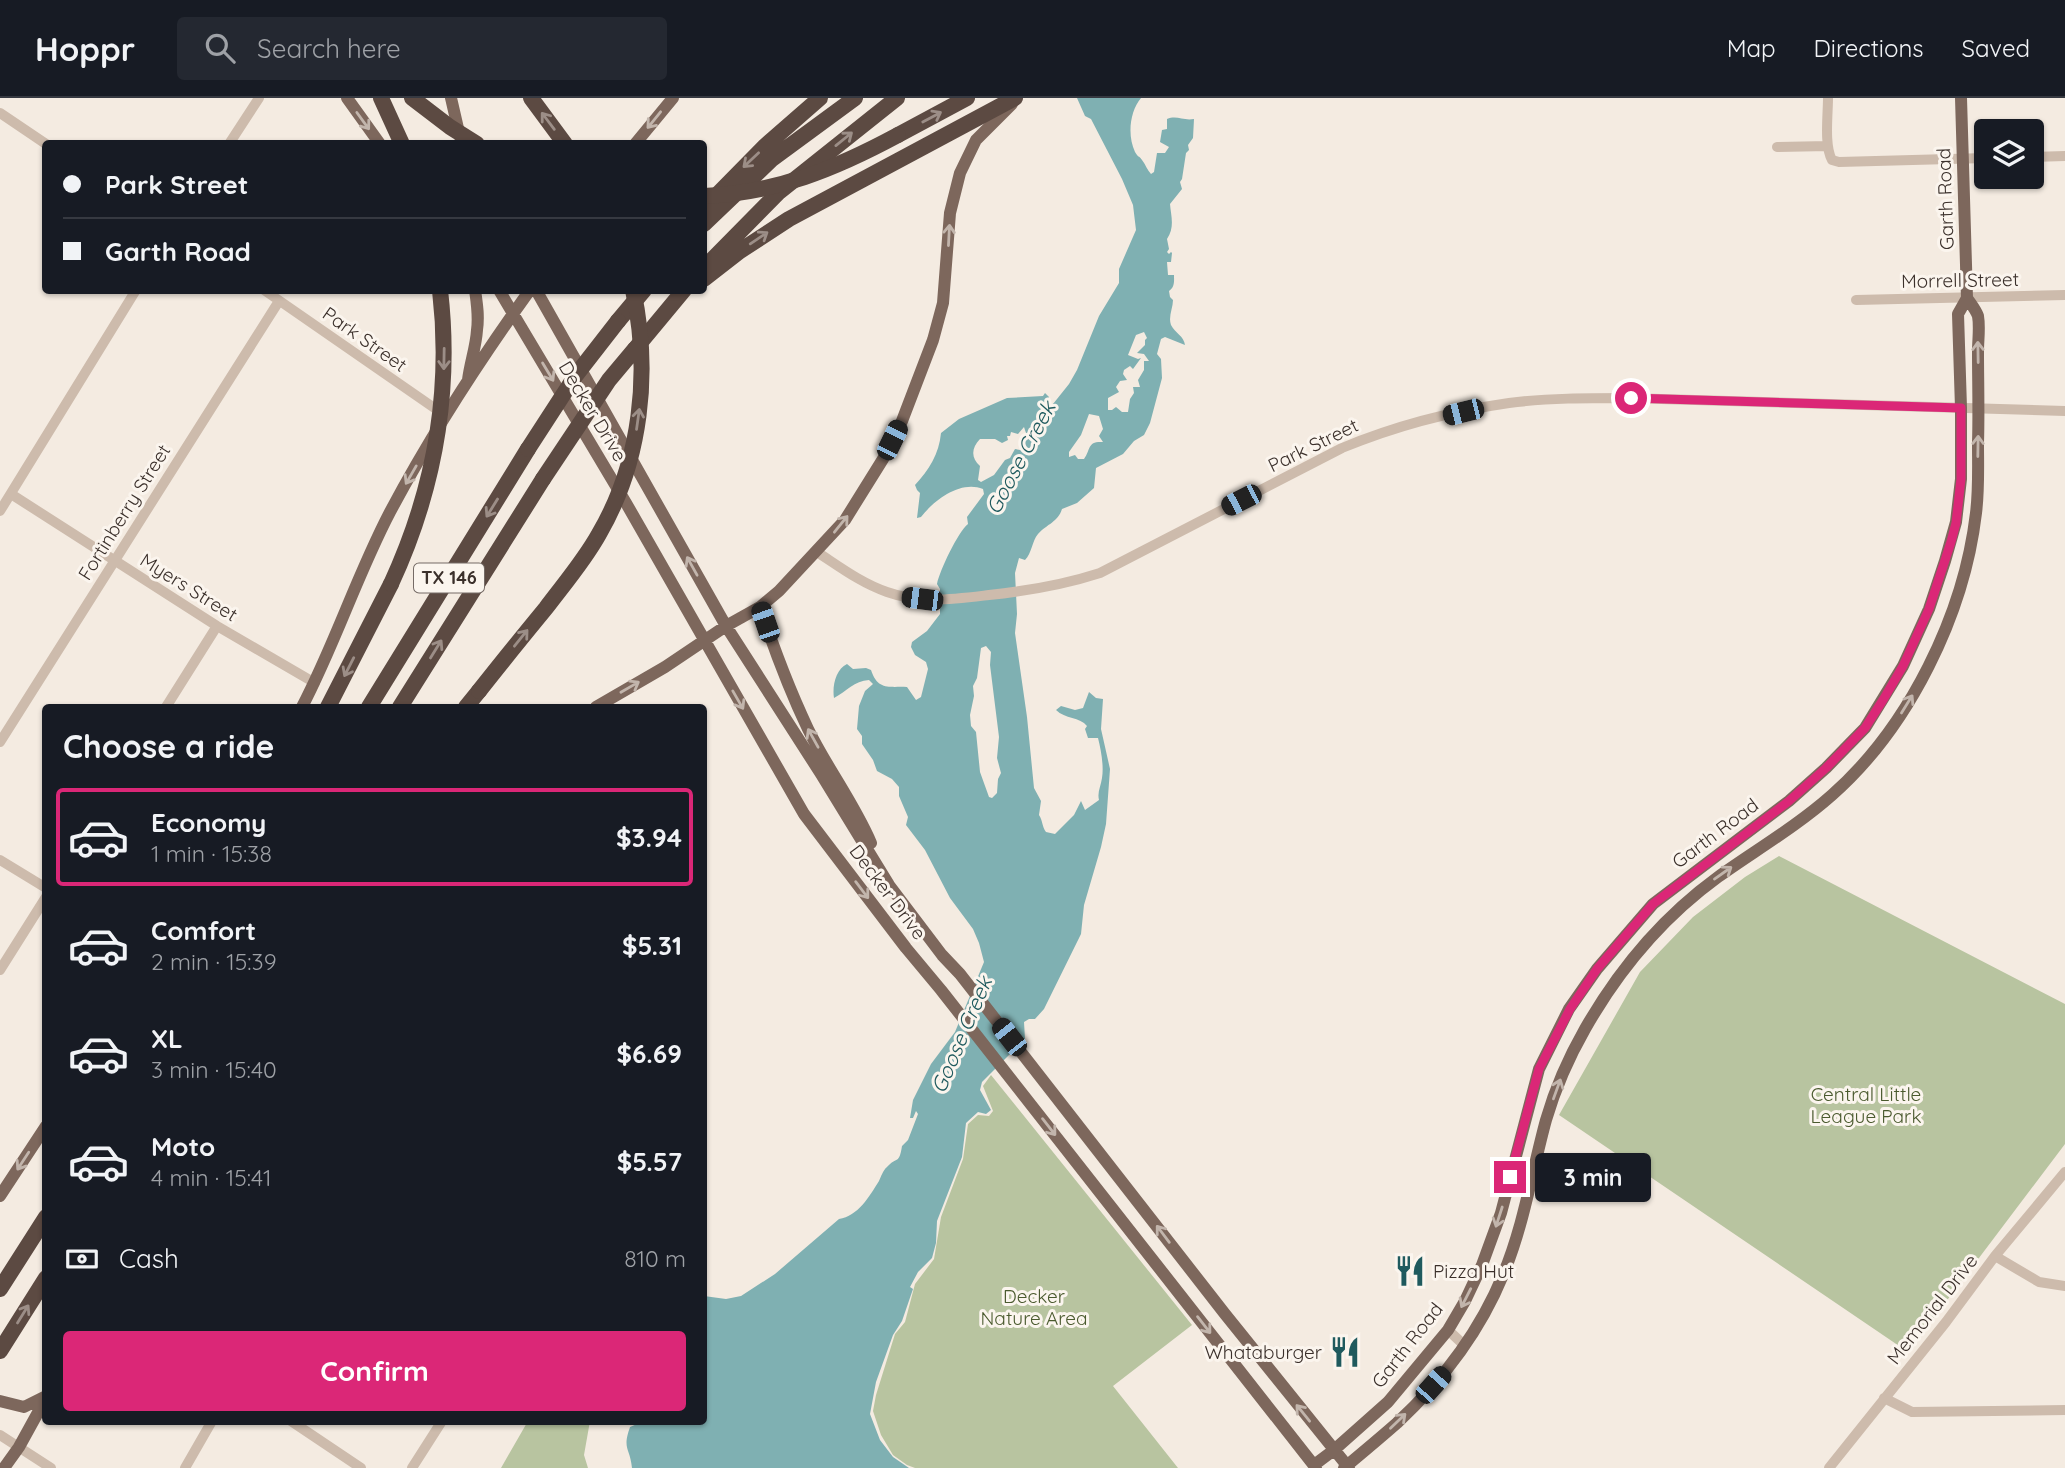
<!DOCTYPE html>
<meta charset="utf-8">
<style>
body{margin:0;font-family:Quicksand,sans-serif;background:#242831;color:#f1f3f6;height:100vh;display:flex;flex-direction:column;font-size:26px;white-space:nowrap}
*{box-sizing:border-box;margin:0}
p{font-size:23px;color:#9ea1a6}
.icon{flex:none;width:38px;height:38px;fill:none;stroke:currentColor;stroke-width:2;stroke-linecap:round;stroke-linejoin:round}
.map{position:relative;flex:1;overflow:hidden}
.sheet{position:absolute;left:42px;top:606px;width:665px;height:721px;display:flex;flex-direction:column;background:#171b24;border-radius:7px;box-shadow:0 2px 5px #0004}
.sheet>*{flex:none}
.hud{position:absolute;left:42px;top:42px;width:665px;height:154px;border-radius:7px;box-shadow:0 2px 5px #0004;display:grid;align-content:center;height:154px;padding:0 21px;background:#171b24}
.controls{position:absolute;left:1974px;top:21px;display:grid;gap:14px}
.controls a{display:grid;place-items:center;width:70px;height:70px;border-radius:7px;background:#171b24;box-shadow:0 2px 5px #0004;font-size:35px}
.end{position:absolute;width:32px;height:32px;margin:-16px;border:9px solid #db2777;background:#fff;box-shadow:0 0 0 4px #fff}
.from{border-radius:50%}
.bubble{position:absolute;height:49px;border-radius:7px;background:#171b24;box-shadow:0 2px 5px #0004;font-size:23px;font-weight:700;line-height:49px;text-align:center}
.car{position:absolute;width:21px;height:42px;margin:-21px -10px;border-radius:9px;box-shadow:0 0 5px 2px #0007;background:linear-gradient(#222 24%,#8ab4d8 0 40%,#222 0 76%,#8ab4d8 0 86%,#222 0)}
.hud b{display:flex;align-items:center;gap:24px;height:66px;font-size:26px}
.hud b+b{border-top:2px solid #363941}
.hud i{width:18px;height:18px;background:#f1f3f6}
ul{padding:0;list-style:none}
li{display:flex;align-items:center;gap:21px;height:98px;margin:0 14px 10px;padding:0 7px;border:4px solid transparent;border-radius:7px}
li div{flex:1}
li b{display:block;font-size:26px}
li em{font-style:normal;font-weight:700}
li.current{border-color:#db2777}
li>.icon{width:63px;height:63px;stroke-width:1.5}
h2{padding:0 21px;font-size:32px;line-height:84px}
.pay{display:flex;align-items:center;gap:18px;height:77px;padding:0 21px;font-size:26px}
.pay p{margin-inline-start:auto}
.action{display:flex;gap:14px;margin-top:auto;padding:14px 21px}
.action a{flex:1;height:80px;border-radius:7px;background:#db2777;color:#fff;font-size:28px;font-weight:700;line-height:80px;text-align:center}
header{display:flex;align-items:center;gap:42px;box-sizing:border-box;height:98px;padding:0 35px;background:#171b24;border-bottom:2px solid #363941}
header strong{font-size:33px}
nav{display:flex;gap:38px;margin-inline-start:auto;font-size:24px}
.search{width:490px;height:63px;background:#242831;display:flex;align-items:center;gap:18px;box-sizing:border-box;padding:0 24px;border-radius:7px;color:#9ea1a6;font-size:26px}
.map>svg:first-child{display:block}
</style>
<header>
<strong>Hoppr</strong>
<div class="search"><svg class="icon" aria-label="search" viewBox="0 0 24 24"><circle cx="10" cy="10" r="6"/><path d="M15 15l6 6"/></svg>Search here</div>
<nav><a>Map</a><a>Directions</a><a>Saved</a></nav>
</header>
<div class="map">
<svg width="2065" height="1370" viewBox="0 0 2065 1370">
<rect width="100%" height="100%" fill="#f4ebe1"/>
<path fill="#b8c4a0" d="M1779 758 2065 906V1046L1908 1254 1559 1017 1640 874 1693 819 1745 779Z
M991 977 1192 1227 1113 1288 1178 1370H915L907 1367 893 1357 881 1337 873 1313 876 1297 895 1236 905 1224 915 1186 934 1161 941 1119 963 1061 968 1026 978 1017 989 1018 993 1013 983 988Z
M528 1323H590L584 1357 588 1370H501Z"/>
<path fill="#7fb0b2" fill-rule="evenodd" d="M1077 0H1141C1130 13 1127 37 1135 54 1139 61 1138 56 1142 62 1146 67 1147 72 1151 76L1154 74 1157 55H1165L1169 49 1160 44 1162 32 1167 31V21C1177 17 1183 23 1194 21L1193 40 1188 47 1189 52 1186 55 1182 81 1180 84 1182 91 1170 106C1171 118 1175 129 1167 141L1169 151 1167 154 1169 156 1171 154 1172 155 1171 164H1167L1168 177H1174C1174 183 1175 189 1169 193L1170 199 1173 202C1173 210 1168 219 1171 227 1175 235 1184 238 1185 247L1165 239 1161 241 1157 256 1161 261 1162 280 1150 325 1144 337 1134 343 1123 356 1096 370 1094 390 1077 405 1062 411C1058 424 1047 426 1038 436 1032 443 1032 455 1025 462L1019 460 1015 475 1017 516 1015 535 1027 619 1034 690 1041 703 1039 717C1043 723 1042 729 1046 734L1055 736 1074 717 1081 703 1085 712 1099 702C1097 694 1101 688 1102 680 1104 668 1101 652 1098 640H1088L1085 631 1087 628C1080 619 1065 621 1056 612L1061 608 1075 612 1083 610 1089 594 1096 600 1103 601 1101 631 1110 671 1106 726 1101 749 1084 807 1081 836 1044 911 1035 921H1029L1024 924 1025 941 982 984 980 992 991 1012 986 1016 978 1014 966 1025 962 1059 937 1123 936 1145 932 1160 918 1174 910 1189 913 1191 902 1223 893 1237 876 1284 870 1316 880 1342 893 1359 909 1370H632C630 1349 622 1352 630 1329L637 1326 638 1323H704V1198L726 1201 741 1198 775 1176 839 1121C858 1118 869 1099 879 1083 881 1079 883 1072 887 1069 897 1058 899 1067 902 1048L908 1042 918 1016 916 1013 913 1020H910L913 1002 931 966 955 934 984 864 979 845 973 831 950 800 925 752 906 727 908 719 899 698V689L892 681 877 673 873 662 862 646V638L857 631 859 608 865 593 873 586 869 582C854 583 847 593 834 600 832 588 836 571 847 566L853 571 866 570 871 572C878 593 889 588 907 589L916 602 921 599 928 571 926 564 915 557 911 549 912 544 927 533 940 516V491L937 486C940 472 958 434 968 426L967 419 984 396 983 391C961 382 935 401 921 419L917 420 920 395 917 392 915 387C929 372 939 356 941 335L959 321 1007 300 1043 298 1045 295 1049 299 1040 313 1045 316 1069 286 1077 272 1099 218 1119 185V171L1136 132 1133 107 1122 81 1091 21 1085 18ZM1144 234 1147 240 1145 242V247L1137 255 1144 256 1149 263H1144V272L1138 282 1140 289H1133L1134 295 1130 301 1128 314H1122L1116 309 1112 312H1108V300L1119 294 1116 289 1120 283 1127 282 1123 276 1124 272 1130 268 1133 271 1141 260 1138 261 1128 257 1136 237ZM1089 316 1099 318 1103 331 1099 338 1103 344C1087 343 1091 351 1084 361H1078L1075 357 1069 359V354L1081 337ZM1024 329 1026 335 1024 349H1021L1020 352 1015 351 1010 360 1005 362 994 377 981 384 978 382 980 368C971 360 971 350 980 341H995L1002 345 1008 342 1007 338H1010L1011 334 1018 336ZM986 548 991 554 990 567 999 639 997 660 1001 675 998 681 997 695 992 700 989 699 980 674 976 634 971 628 970 617 974 598 973 588 977 580 981 550Z"/>
<g fill="none" stroke-linecap="round" stroke-linejoin="round">
<path stroke="#cdbbac" stroke-width="10" d="M1828 0C1828 17 1824 48 1832 62L1839 64 1986 60
M0 15 46 46
M229 46 259 0
M1777 49 1828 48
M2032 59 2065 58
M264 192 443 316
M1856 202 2065 197
M11 396 217 528 315 585
M0 413 136 192
M817 454C840 469 861 485 887 494 920 506 955 501 989 497 1027 493 1063 487 1100 475L1342 350C1395 328 1453 313 1509 305 1548 300 1588 300 1627 300L2065 313
M166 609 217 528
M0 644 279 203
M0 762 46 790
M0 872 46 799
M1995 1158 2039 1184 2065 1188
M1448 1232 1464 1247
M1884 1300 1912 1314 2065 1312
M291 1323 361 1370
M0 1337 51 1370
M185 1370 212 1323
M412 1370 442 1323
M1829 1370 1946 1224 1995 1158 2065 1074"/>
<path stroke="#7d675c" stroke-width="12" d="M347 0 380 46
M451 0 460 39
M635 46 673 0
M499 192 626 405 804 716 906 850 941 892 1316 1370
M536 192 726 528 821 676 889 787 942 857 960 876 1225 1216 1349 1370
M468 282C470 265 476 249 477 232 479 218 477 206 475 192
M760 509C774 551 789 591 808 631 827 670 854 705 871 745
M302 609C335 546 357 477 390 414 431 337 479 263 530 192
M596 609 665 569 726 528 760 509 779 493 845 422 883 361 902 323 933 242 943 205 950 115 960 75 976 42 1012 6
M0 1098 46 1028
M0 1303 24 1309 46 1298
M1314 1367 1334 1352 1388 1304 1448 1232 1465 1203 1482 1167 1501 1115 1539 971 1569 911 1597 871 1653 806 1789 703 1826 670 1865 630 1903 568 1929 511 1945 463 1956 424 1961 381V310L1958 216 1967 200 1961 0
M4 1370 19 1349 46 1300
M1344 1370C1362 1355 1380 1340 1397 1325 1441 1284 1480 1233 1503 1177 1524 1127 1532 1073 1546 1022 1555 991 1569 959 1585 931 1618 873 1663 819 1718 779 1756 752 1797 728 1832 697 1909 629 1964 517 1976 415 1979 392 1978 368 1978 345 1979 314 1978 284 1978 253 1978 242 1980 229 1978 218 1976 212 1971 206 1967 200"/>
<path stroke="#5c4a42" stroke-width="16" d="M381 0 402 46
M531 0 565 46
M898 37 967 0
M704 110 764 49 820 0
M704 126 772 61 855 0
M704 170 779 94 897 0
M704 181 740 153 789 121 1015 0
M618 223 644 192
M635 251 684 192
M328 609 391 486
M369 609 528 351
M400 609 543 381
M466 609 479 593
M0 1191 46 1119
M0 1253 46 1180"/>
<path stroke="#5c4a42" stroke-width="16" d="M412 0 450 29 477 46
M704 98C776 95 835 71 898 37
M528 351 576 277 618 223
M543 381 609 282 635 251
M391 486C434 393 452 295 440 192
M479 593C501 565 523 538 546 510 564 486 584 463 599 436 641 364 651 274 633 192"/>
</g>
<defs><path id="oneway-shaft" d="M-6 0H5M1.5-3L5.5 0L1.5 3" fill="none" stroke-width="1.6" stroke-linecap="round" stroke-linejoin="round" transform="scale(1.75)"/></defs>
<g stroke="#9c8e87">
<use href="#oneway-shaft" transform="translate(932 19) rotate(-28)"/>
<use href="#oneway-shaft" transform="translate(548 23) rotate(-127)"/>
<use href="#oneway-shaft" transform="translate(844 41) rotate(-39)"/>
<use href="#oneway-shaft" transform="translate(751 62) rotate(137)"/>
<use href="#oneway-shaft" transform="translate(759 140) rotate(-34)"/>
<use href="#oneway-shaft" transform="translate(444 261) rotate(91)"/>
<use href="#oneway-shaft" transform="translate(638 321) rotate(-82)"/>
<use href="#oneway-shaft" transform="translate(492 410) rotate(122)"/>
<use href="#oneway-shaft" transform="translate(521 540) rotate(-51)"/>
<use href="#oneway-shaft" transform="translate(436 551) rotate(-58)"/>
<use href="#oneway-shaft" transform="translate(349 569) rotate(117)"/>
<use href="#oneway-shaft" transform="translate(23 1216) rotate(-58)"/>
</g>
<g stroke="#c2b5ac">
<use href="#oneway-shaft" transform="translate(654 22) rotate(129)"/>
<use href="#oneway-shaft" transform="translate(363 23) rotate(54)"/>
<use href="#oneway-shaft" transform="translate(949 137) rotate(-87)"/>
<use href="#oneway-shaft" transform="translate(1978 254) rotate(-91)"/>
<use href="#oneway-shaft" transform="translate(548 274) rotate(59)"/>
<use href="#oneway-shaft" transform="translate(1978 348) rotate(-89)"/>
<use href="#oneway-shaft" transform="translate(411 377) rotate(120)"/>
<use href="#oneway-shaft" transform="translate(841 426) rotate(-51)"/>
<use href="#oneway-shaft" transform="translate(692 468) rotate(-119)"/>
<use href="#oneway-shaft" transform="translate(630 589) rotate(-30)"/>
<use href="#oneway-shaft" transform="translate(738 602) rotate(60)"/>
<use href="#oneway-shaft" transform="translate(1907 606) rotate(-58)"/>
<use href="#oneway-shaft" transform="translate(813 640) rotate(-119)"/>
<use href="#oneway-shaft" transform="translate(1723 775) rotate(-35)"/>
<use href="#oneway-shaft" transform="translate(862 792) rotate(53)"/>
<use href="#oneway-shaft" transform="translate(1557 991) rotate(-70)"/>
<use href="#oneway-shaft" transform="translate(1049 1029) rotate(52)"/>
<use href="#oneway-shaft" transform="translate(23 1063) rotate(123)"/>
<use href="#oneway-shaft" transform="translate(1499 1119) rotate(108)"/>
<use href="#oneway-shaft" transform="translate(1163 1136) rotate(-127)"/>
<use href="#oneway-shaft" transform="translate(1466 1200) rotate(117)"/>
<use href="#oneway-shaft" transform="translate(1204 1227) rotate(52)"/>
<use href="#oneway-shaft" transform="translate(1303 1315) rotate(-129)"/>
<use href="#oneway-shaft" transform="translate(1398 1323) rotate(-44)"/>
</g>
<g fill="none" stroke-linecap="round" stroke-linejoin="round">
<path stroke="#db2777" stroke-width="9" d="M1510 1079 1539 971 1570 911 1597 871 1653 806 1789 703 1826 670 1865 630 1883 602 1903 568 1929 511 1951 444 1956 425 1961 381V310L1631 300"/>
</g>
<defs>
<symbol id="restaurant-bare" viewBox="-9 -9 18 18"><path d="M-5-6h1v4h1v-4h1v4h1v-4h1v5L-1.5 .5V6h-2V.5L-5-1ZM5-6V6H3V1.5H1.5Q1.5-4 5-6Z" fill="#1f5a5e" stroke="#fbf5ee" stroke-width="2.5" paint-order="stroke"/></symbol>
</defs>
<g fill-rule="evenodd">
<use href="#restaurant-bare" x="1388" y="1151" width="44" height="44"/>
<use href="#restaurant-bare" x="1323" y="1232" width="44" height="44"/>
</g>
<g text-anchor="middle" stroke-width="6" stroke-linejoin="round" paint-order="stroke">
<rect fill="#fbf5ee" stroke="#756b66" stroke-width="2" x="414" y="465.5" width="70" height="29" rx="5"/>
<g font-size="18" font-weight="bold" fill="#3b302b">
<text x="449" y="486">TX 146</text>
</g>
<g font-size="19" fill="#3b302b" stroke="#fbf5ee">
<text transform="translate(1945 101) rotate(-92)" y="7">Garth Road</text>
<text transform="translate(1960 182) rotate(-1)" y="7">Morrell Street</text>
<text transform="translate(365 241) rotate(35)" y="7">Park Street</text>
<text transform="translate(593 313) rotate(59)" y="7">Decker Drive</text>
<text transform="translate(1313 347) rotate(-26)" y="7">Park Street</text>
<text transform="translate(124 414) rotate(-58)" y="7">Fortinberry Street</text>
<text transform="translate(189 489) rotate(32)" y="7">Myers Street</text>
<text transform="translate(1715 735) rotate(-37)" y="7">Garth Road</text>
<text transform="translate(888 794) rotate(53)" y="7">Decker Drive</text>
<text transform="translate(1932 1211) rotate(-52)" y="7">Memorial Drive</text>
<text transform="translate(1407 1247) rotate(-52)" y="7">Garth Road</text>
</g>
<g font-size="19" fill="#4a5a2e" stroke="#fbf5ee">
<text x="1866" y="1003">Central Little<tspan x="1866" dy="22">League Park</tspan></text>
<text x="1034" y="1205">Decker<tspan x="1034" dy="22">Nature Area</tspan></text>
</g>
<g font-size="19" fill="#3b302b" stroke="#fbf5ee" text-anchor="start">
<text x="1433" y="1180">Pizza Hut</text>
<text x="1322" y="1261" text-anchor="end">Whataburger</text>
</g>
<g font-size="21" font-style="italic" fill="#1f5a5e" stroke="#fbf5ee">
<text transform="translate(1021 360) rotate(-62)" y="7">Goose Creek</text>
<text transform="translate(962 937) rotate(-67)" y="7">Goose Creek</text>
</g>
</g>
</svg>
<div class="controls">
<a><svg class="icon" aria-label="layers" viewBox="0 0 24 24"><path d="M12 4l9 5-9 5-9-5zM3 14l9 5 9-5"/></svg></a>
</div>
<i class="end from" style="left:1631px;top:300px"></i>
<i class="end" style="left:1510px;top:1079px"></i>
<div class="bubble" style="left:1535px;top:1055px;width:116px">3 min</div>
<i class="car" style="left:1463px;top:314px;rotate:256deg"></i>
<i class="car" style="left:892px;top:342px;rotate:26deg"></i>
<i class="car" style="left:1241px;top:402px;rotate:243deg"></i>
<i class="car" style="left:922px;top:501px;rotate:277deg"></i>
<i class="car" style="left:765px;top:524px;rotate:341deg"></i>
<i class="car" style="left:1009px;top:939px;rotate:322deg"></i>
<i class="car" style="left:1433px;top:1287px;rotate:42deg"></i>
<div class="hud">
<b><i class="from"></i>Park Street</b>
<b><i></i>Garth Road</b>
</div>
<section class="sheet">
<h2>Choose a ride</h2>
<ul>
<li class="current"><svg class="icon" aria-label="car" viewBox="0 0 24 24"><path d="M5 17H2v-5l4-1 3-4h7l3 4 3 1v5h-3M9 17h6M6 11h13"/><circle cx="7" cy="17" r="2"/><circle cx="17" cy="17" r="2"/></svg><div><b>Economy</b><p>1 min · 15:38</p></div><em>$3.94</em></li>
<li><svg class="icon" aria-label="car" viewBox="0 0 24 24"><path d="M5 17H2v-5l4-1 3-4h7l3 4 3 1v5h-3M9 17h6M6 11h13"/><circle cx="7" cy="17" r="2"/><circle cx="17" cy="17" r="2"/></svg><div><b>Comfort</b><p>2 min · 15:39</p></div><em>$5.31</em></li>
<li><svg class="icon" aria-label="car" viewBox="0 0 24 24"><path d="M5 17H2v-5l4-1 3-4h7l3 4 3 1v5h-3M9 17h6M6 11h13"/><circle cx="7" cy="17" r="2"/><circle cx="17" cy="17" r="2"/></svg><div><b>XL</b><p>3 min · 15:40</p></div><em>$6.69</em></li>
<li><svg class="icon" aria-label="car" viewBox="0 0 24 24"><path d="M5 17H2v-5l4-1 3-4h7l3 4 3 1v5h-3M9 17h6M6 11h13"/><circle cx="7" cy="17" r="2"/><circle cx="17" cy="17" r="2"/></svg><div><b>Moto</b><p>4 min · 15:41</p></div><em>$5.57</em></li>
</ul>
<div class="pay"><svg class="icon" aria-label="cash" viewBox="0 0 24 24"><path d="M3 7h18v10H3z"/><circle cx="12" cy="12" r="2"/></svg>Cash<p>810 m</p></div>
<div class="action"><a>Confirm</a></div>
</section>
</div>
